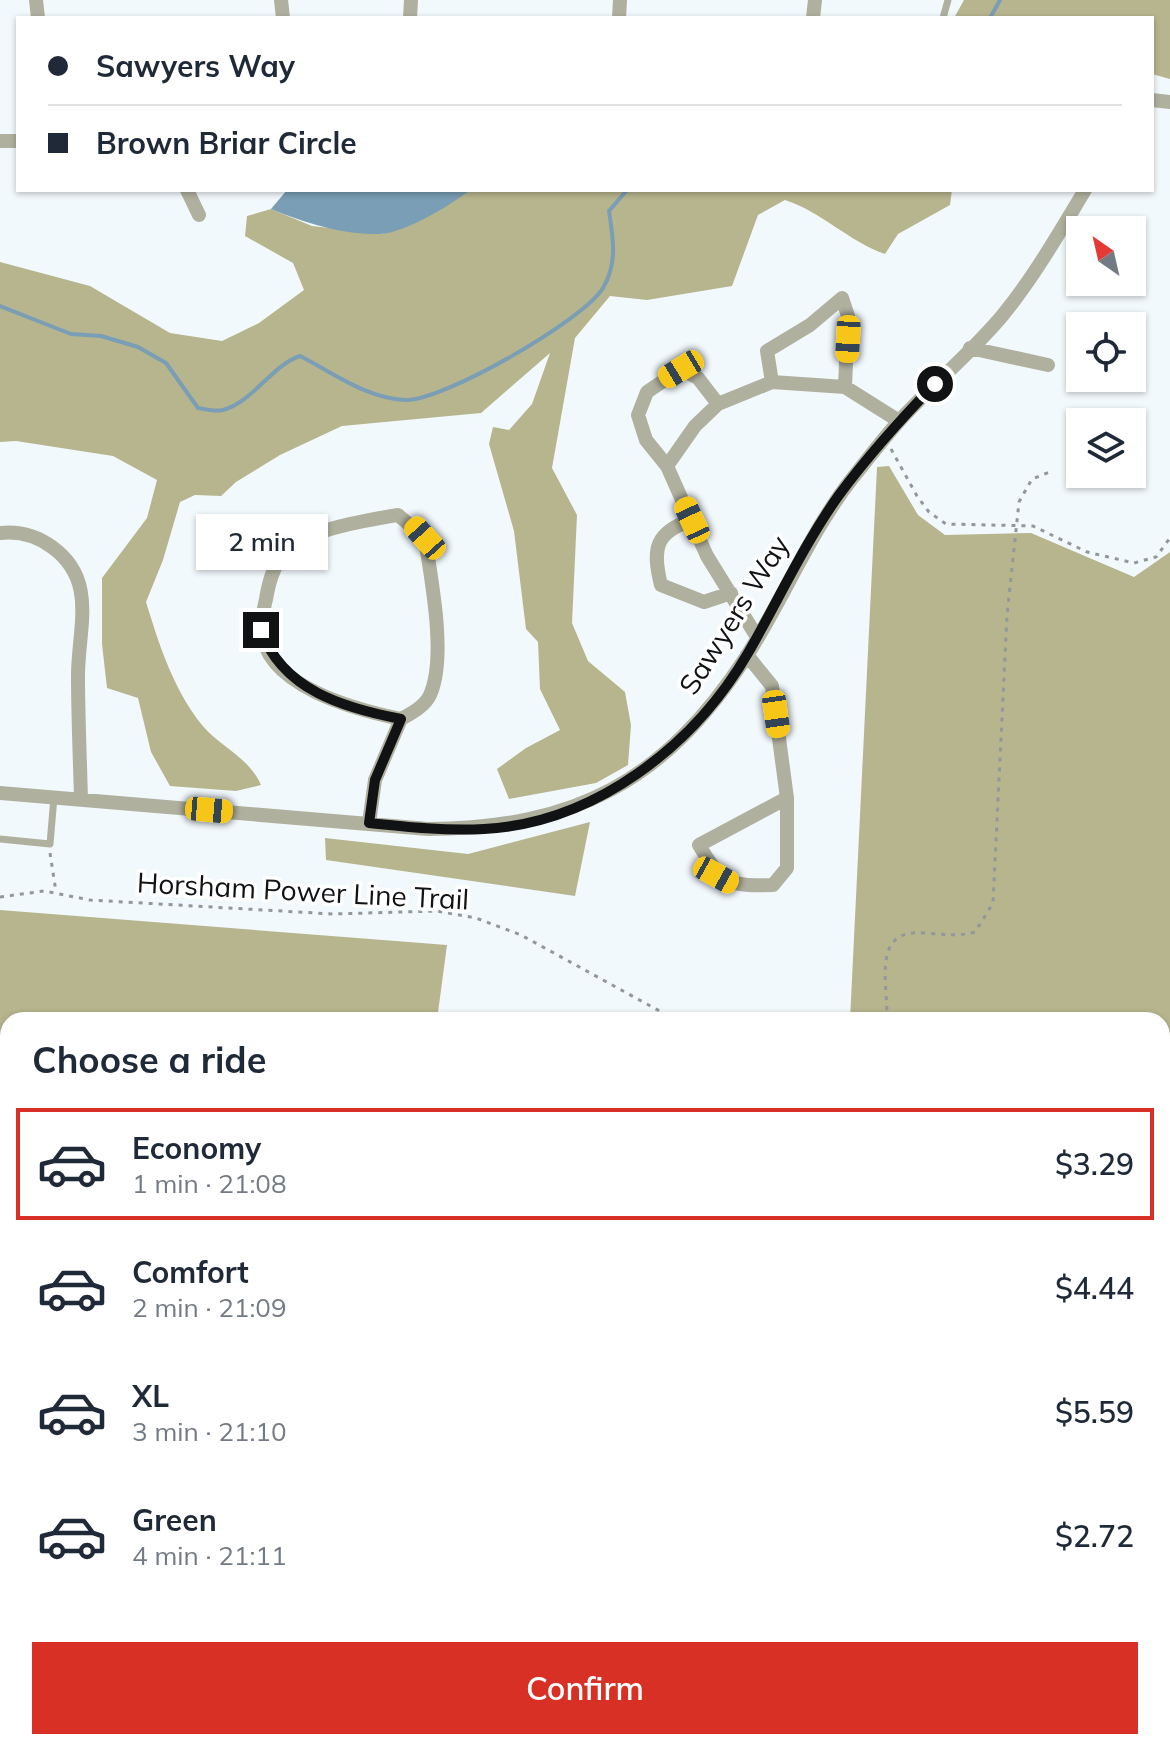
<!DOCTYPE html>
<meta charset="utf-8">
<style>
body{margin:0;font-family:Mulish,sans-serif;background:#f2f2f3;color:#1f2937;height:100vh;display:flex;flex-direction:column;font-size:30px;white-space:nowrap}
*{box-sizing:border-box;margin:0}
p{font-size:26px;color:#747a83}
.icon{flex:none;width:44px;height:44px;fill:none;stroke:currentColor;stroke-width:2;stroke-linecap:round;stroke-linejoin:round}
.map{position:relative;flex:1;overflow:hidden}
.panel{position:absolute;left:0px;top:1012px;width:1170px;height:738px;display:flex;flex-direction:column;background:#fff;border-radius:24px 24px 0 0;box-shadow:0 2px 6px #0004}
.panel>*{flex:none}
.banner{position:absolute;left:16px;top:16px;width:1138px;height:176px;border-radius:0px;box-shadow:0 2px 6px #0004;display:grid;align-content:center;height:176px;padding:0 32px;background:#fff}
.needle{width:52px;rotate:326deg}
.fabs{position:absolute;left:1066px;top:216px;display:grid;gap:16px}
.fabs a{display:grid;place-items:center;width:80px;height:80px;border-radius:0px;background:#fff;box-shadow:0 2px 6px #0004;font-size:40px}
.end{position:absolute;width:36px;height:36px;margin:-18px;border:10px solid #101214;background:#fff;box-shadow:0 0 0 4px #fff}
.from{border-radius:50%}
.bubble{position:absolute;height:56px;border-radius:0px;background:#fff;box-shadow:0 2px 6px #0004;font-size:26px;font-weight:600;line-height:56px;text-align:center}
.car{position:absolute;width:24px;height:48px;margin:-24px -12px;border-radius:10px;box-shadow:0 0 6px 2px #0007;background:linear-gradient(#f5c518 24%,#345 0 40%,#f5c518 0 76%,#345 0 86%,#f5c518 0)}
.banner b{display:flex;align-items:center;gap:28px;height:76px;font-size:30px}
.banner b+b{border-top:2px solid #e0e1e3}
.banner i{width:20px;height:20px;background:#1f2937}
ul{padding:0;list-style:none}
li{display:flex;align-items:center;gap:24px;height:112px;margin:0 16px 12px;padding:0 16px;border:4px solid transparent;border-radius:0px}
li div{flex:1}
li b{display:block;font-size:30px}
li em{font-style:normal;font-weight:600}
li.active{border-color:#d93025}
li>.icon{width:72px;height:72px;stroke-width:1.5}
h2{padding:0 32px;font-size:36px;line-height:96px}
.primary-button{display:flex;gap:16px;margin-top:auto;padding:16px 32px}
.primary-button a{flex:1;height:92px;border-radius:0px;background:#d93025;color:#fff;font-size:32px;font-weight:600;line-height:92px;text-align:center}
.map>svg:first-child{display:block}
</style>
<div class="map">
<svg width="1170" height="1749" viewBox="0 0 1170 1749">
<rect width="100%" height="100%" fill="#f2f9fd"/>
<path fill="#b7b58e" d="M964 0H1170V79L1152 74V18H954Z
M470 190H952L950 205 898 234 885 254C848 241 822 212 785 200L758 215 732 286 647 300 610 296 575 338 552 468 577 515 572 623 588 661 625 692 631 725 628 765 596 783 509 799 497 769 526 748 560 730 540 689 538 642 526 629 514 531 489 444 493 427 509 430 532 404 550 353 481 413 342 426 280 455 236 482 221 496 195 495 180 502 163 560 146 602C159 644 173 689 202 725 221 748 248 756 261 785L236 791 170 786 151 752 138 698 107 688 102 644V578L147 518 157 480 113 456 16 441 0 442V262L90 286 170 333 222 341 259 323 304 290 293 263 245 236 247 216 271 209 312 226 382 234Z
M889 466 918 515 945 535 1031 533 1134 577 1170 552V1201L1162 1197V1020H850L877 467Z
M590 822 575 896 326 860 325 838 468 854Z
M0 910 447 945 437 1020H8V1742H337L336 1749H0Z"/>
<path fill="#7a9eb5" d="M287 190H470C451 205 405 233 380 234 343 235 305 223 271 209Z"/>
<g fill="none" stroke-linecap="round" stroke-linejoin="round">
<path stroke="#7a9eb5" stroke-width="4" d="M990 18 1000 0
M0 306 71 334 101 336 138 347 166 363 198 408C205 409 216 412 223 410 253 402 272 365 300 356 332 372 369 400 406 400 443 401 584 320 603 288 618 263 613 238 609 211L627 190"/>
<path stroke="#92979a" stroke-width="3" stroke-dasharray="4 6" stroke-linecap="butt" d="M891 449 917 496 929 512 946 524 1033 526 1087 552 1134 563 1156 557 1170 538
M50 853 56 892
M0 897 44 891 90 900 333 914 437 911 476 918 521 935 676 1020
M887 1020C888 983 871 928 924 933 942 934 958 937 975 932L993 903 1007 615 1019 502 1032 479 1052 471
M1162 1286 1170 1293
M989 1749V1742"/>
<path stroke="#b0b09f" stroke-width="7" d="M943 18 948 0
M0 839 50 844 54 797
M105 1749V1742
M396 1749V1742"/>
<path stroke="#b0b09f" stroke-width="14" d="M36 0 38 18
M281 0 283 18
M410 18 411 0
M619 18 620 0
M813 18 815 0
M1152 100 1170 102
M0 141H18
M187 190 199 215
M970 348 1048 365
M772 382 767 351 810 325 842 298 848 316 845 387
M718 404 698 378 681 369 647 392 638 415 646 440 667 466 707 556 757 637
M667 466 695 426 718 404 772 382 845 387 899 421
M398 515 425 538C431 579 447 657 430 695 425 706 412 713 401 719 357 710 263 686 262 629 261 619 264 608 266 599 269 581 274 562 288 549 311 529 368 520 398 515Z
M692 520C655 532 652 549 661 585L704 602 731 593
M0 533C19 531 37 536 52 547 98 580 78 628 78 676 78 717 80 759 81 800
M747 655 772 686 787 798V868L773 885C728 886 722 884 699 845L787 798
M0 793 428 829C576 828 665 781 746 657 783 600 809 534 851 480 867 460 883 439 900 420 933 384 971 353 1002 316 1034 277 1059 233 1085 190
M369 823 375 780 401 719
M841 1749V1742"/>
</g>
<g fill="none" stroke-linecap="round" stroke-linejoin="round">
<path stroke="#101214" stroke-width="10" d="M261 630C282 690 344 708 401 719L375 780 369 823C407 827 446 831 484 829 595 823 694 746 748 653 778 601 804 544 839 495 868 456 901 419 935 384"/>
</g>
<g text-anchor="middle" stroke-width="7" stroke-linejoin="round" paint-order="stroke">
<g font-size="28" fill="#101214" stroke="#fff">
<text transform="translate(734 615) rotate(-58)" y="10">Sawyers Way</text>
<text transform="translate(303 891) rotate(3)" y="10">Horsham Power Line Trail</text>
</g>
</g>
</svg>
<div class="fabs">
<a><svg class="needle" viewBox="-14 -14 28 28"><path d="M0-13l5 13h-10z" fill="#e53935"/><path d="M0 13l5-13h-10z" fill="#747a83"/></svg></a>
<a><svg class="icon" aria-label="locate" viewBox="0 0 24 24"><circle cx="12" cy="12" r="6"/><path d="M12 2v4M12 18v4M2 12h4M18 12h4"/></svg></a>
<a><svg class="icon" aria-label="layers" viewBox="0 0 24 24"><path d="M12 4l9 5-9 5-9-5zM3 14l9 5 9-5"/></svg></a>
</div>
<i class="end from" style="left:935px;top:384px"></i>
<i class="end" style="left:261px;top:630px"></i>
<div class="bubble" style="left:196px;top:514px;width:132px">2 min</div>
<i class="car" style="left:848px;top:339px;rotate:183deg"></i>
<i class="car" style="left:681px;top:369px;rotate:239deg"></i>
<i class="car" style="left:692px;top:520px;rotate:335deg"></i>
<i class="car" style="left:425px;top:538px;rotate:318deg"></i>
<i class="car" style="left:776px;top:714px;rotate:172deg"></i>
<i class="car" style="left:209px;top:810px;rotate:95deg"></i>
<i class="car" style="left:716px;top:875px;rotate:119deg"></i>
<div class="banner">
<b><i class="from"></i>Sawyers Way</b>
<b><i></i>Brown Briar Circle</b>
</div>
<section class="panel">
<h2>Choose a ride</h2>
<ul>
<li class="active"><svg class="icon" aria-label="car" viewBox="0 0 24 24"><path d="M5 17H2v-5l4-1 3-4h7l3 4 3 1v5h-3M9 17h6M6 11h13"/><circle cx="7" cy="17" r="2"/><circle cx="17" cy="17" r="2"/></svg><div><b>Economy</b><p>1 min · 21:08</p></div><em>$3.29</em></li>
<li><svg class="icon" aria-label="car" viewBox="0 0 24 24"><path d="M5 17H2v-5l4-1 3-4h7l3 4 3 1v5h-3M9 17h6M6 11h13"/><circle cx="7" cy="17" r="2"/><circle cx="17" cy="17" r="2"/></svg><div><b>Comfort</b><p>2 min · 21:09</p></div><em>$4.44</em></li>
<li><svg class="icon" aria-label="car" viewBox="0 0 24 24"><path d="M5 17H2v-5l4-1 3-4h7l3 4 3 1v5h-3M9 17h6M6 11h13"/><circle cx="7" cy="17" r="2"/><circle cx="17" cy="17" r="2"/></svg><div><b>XL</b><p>3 min · 21:10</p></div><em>$5.59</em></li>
<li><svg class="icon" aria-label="car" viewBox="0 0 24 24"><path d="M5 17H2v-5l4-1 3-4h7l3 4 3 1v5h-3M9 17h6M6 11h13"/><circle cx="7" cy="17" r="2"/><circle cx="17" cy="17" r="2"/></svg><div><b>Green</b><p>4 min · 21:11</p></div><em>$2.72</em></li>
</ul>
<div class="primary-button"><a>Confirm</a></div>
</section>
</div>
